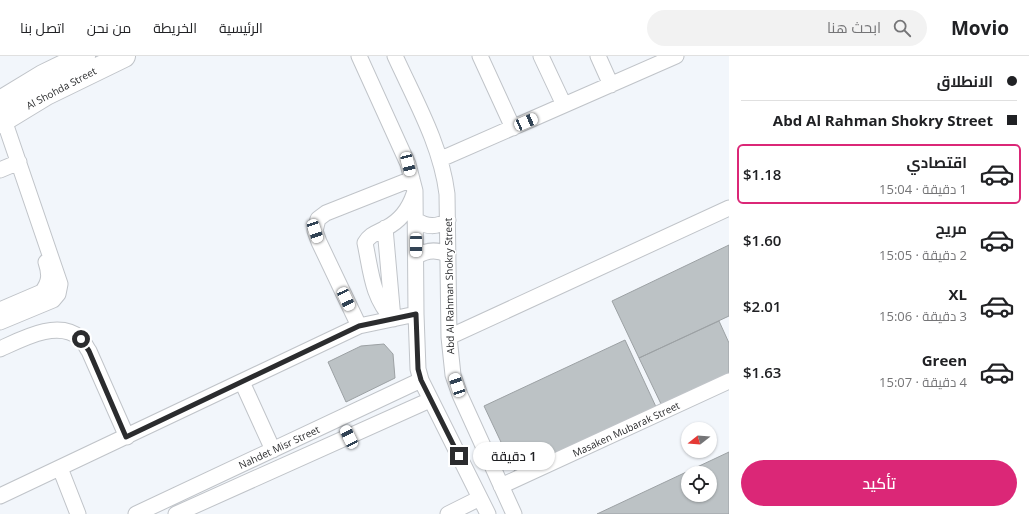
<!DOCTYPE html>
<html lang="ar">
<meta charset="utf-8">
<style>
body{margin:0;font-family:"Open Sans",Cairo,sans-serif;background:#f2f2f2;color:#202124;direction:rtl;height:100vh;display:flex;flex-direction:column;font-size:15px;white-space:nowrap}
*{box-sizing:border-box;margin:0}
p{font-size:13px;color:#757577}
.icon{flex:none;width:22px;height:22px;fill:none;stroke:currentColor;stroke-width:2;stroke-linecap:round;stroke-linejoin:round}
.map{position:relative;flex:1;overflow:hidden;direction:ltr}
.side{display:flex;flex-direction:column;background:#fff;width:300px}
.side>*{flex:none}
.banner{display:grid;align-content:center;height:88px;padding:0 12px;background:#fff}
.needle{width:26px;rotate:253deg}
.fabs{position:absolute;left:681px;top:366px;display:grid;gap:8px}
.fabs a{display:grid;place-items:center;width:36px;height:36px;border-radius:50%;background:#fff;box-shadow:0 1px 3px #0004;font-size:20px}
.end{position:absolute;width:18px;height:18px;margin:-9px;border:5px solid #2b2c2e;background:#fff;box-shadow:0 0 0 2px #fff}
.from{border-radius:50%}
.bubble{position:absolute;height:28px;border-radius:14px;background:#fff;box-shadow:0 1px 3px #0004;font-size:13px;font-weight:600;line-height:28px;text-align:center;direction:rtl}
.car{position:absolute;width:12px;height:24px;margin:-12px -6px;border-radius:5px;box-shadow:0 0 3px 1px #0007;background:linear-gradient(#fff 24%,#345 0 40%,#fff 0 76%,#345 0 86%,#fff 0)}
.banner b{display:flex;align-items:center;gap:14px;height:38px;font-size:15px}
.banner b+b{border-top:1px solid #e0e0e0}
.banner i{width:10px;height:10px;background:#202124}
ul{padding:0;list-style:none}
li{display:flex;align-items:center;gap:12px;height:60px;margin:0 8px 6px;padding:0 4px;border:2px solid transparent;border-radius:6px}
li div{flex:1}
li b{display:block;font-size:15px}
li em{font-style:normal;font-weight:600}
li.on{border-color:#db2777}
li>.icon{width:36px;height:36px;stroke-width:1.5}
.primary-button{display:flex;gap:8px;margin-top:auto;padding:8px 12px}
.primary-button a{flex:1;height:46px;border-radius:24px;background:#db2777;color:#fff;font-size:16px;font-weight:600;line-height:46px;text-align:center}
header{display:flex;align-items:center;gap:24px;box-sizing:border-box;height:56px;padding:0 20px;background:#fff;border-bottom:1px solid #e0e0e0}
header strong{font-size:19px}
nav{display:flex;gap:22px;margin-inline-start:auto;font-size:14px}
.search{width:280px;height:36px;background:#f2f2f2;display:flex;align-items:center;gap:10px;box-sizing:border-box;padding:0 14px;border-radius:22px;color:#757577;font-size:15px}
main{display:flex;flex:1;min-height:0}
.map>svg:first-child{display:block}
</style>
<header>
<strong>Movio</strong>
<div class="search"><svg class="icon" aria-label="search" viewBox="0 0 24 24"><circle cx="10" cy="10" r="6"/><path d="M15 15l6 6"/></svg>ابحث هنا</div>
<nav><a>الرئيسية</a><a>الخريطة</a><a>من نحن</a><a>اتصل بنا</a></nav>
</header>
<main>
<section class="side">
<div class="banner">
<b><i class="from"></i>الانطلاق</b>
<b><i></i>Abd Al Rahman Shokry Street</b>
</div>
<ul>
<li class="on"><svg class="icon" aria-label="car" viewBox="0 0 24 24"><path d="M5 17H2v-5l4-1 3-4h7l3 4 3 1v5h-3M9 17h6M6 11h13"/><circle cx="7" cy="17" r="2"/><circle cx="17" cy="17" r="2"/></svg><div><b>اقتصادي</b><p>1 دقيقة · 15:04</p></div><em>$1.18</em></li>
<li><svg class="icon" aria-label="car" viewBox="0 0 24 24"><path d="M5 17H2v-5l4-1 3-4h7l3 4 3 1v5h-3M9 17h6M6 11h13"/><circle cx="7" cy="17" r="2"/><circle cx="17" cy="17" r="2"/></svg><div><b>مريح</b><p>2 دقيقة · 15:05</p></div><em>$1.60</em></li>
<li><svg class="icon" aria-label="car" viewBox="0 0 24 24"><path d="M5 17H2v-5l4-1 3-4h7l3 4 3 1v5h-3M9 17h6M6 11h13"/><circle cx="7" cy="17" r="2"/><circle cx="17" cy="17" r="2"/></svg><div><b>XL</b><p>3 دقيقة · 15:06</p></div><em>$2.01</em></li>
<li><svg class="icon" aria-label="car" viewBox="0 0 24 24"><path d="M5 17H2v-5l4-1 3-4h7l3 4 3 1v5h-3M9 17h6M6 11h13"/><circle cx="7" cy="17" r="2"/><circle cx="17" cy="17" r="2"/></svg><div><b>Green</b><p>4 دقيقة · 15:07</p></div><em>$1.63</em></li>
</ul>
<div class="primary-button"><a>تأكيد</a></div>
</section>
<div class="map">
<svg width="729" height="458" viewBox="0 0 729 458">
<rect width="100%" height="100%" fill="#f2f6fb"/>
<path fill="#bcc2c5" stroke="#9ca1a4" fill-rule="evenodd" d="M729 189V260L639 302 612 245Z
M719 265 729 287V318L662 350 639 302Z
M625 284 657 353 516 418 484 350Z
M384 288 393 298 395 322 346 346 328 306 361 290Z
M729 396V458H597ZM688 417H710V439H688Z"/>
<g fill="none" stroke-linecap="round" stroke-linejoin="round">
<defs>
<path id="minor" d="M359 0 408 108 415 135 416 258 418 313 421 324 488 458
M395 0C415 44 441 89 447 138L449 281 453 319 460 339 514 458
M480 0 513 72
M541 0 564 49
M598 0 611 29
M441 103 676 0
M0 114 19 106
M416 164C426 171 437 172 448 164
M385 172 393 263
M416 201C426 194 437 193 448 199
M0 254 42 236C50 226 50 218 46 206
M393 263C372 242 371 215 365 187 370 178 377 177 386 172 400 165 409 153 414 138
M0 266 53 244 58 238 60 228 4 64
M359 270 319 186 315 175 318 163 326 157 412 123
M449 281 729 152
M0 293C22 283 58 263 80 282 84 285 86 291 89 295L127 381
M242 326 273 394
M60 412 78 458
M501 430 729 325
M0 440 359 270 416 258
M136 458 421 324
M176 458 430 344
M448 458 480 442"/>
<path id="highway" d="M0 46 43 20 84 0
M0 66 46 38 124 0"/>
</defs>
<use href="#minor" stroke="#c0c4c9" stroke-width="17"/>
<use href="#highway" stroke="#c0c4c9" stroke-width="24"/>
<use href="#minor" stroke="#fff" stroke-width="15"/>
<use href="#highway" stroke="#fff" stroke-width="22"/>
</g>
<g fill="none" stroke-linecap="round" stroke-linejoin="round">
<path stroke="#2b2c2e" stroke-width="5" d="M81 283 89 295 126 381 359 270 416 258 418 313 421 324 459 400"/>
</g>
<g text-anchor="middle" stroke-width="3" stroke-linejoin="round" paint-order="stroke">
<g font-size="10" fill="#2b2c2e" stroke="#fff">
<text transform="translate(61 32) rotate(-28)" y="4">Al Shohda Street</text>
<text transform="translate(449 230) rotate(-91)" y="4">Abd Al Rahman Shokry Street</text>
<text transform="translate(626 373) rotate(-25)" y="4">Masaken Mubarak Street</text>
<text transform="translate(279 391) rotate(-25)" y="4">Nahdet Misr Street</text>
</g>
</g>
</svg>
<div class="fabs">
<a><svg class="needle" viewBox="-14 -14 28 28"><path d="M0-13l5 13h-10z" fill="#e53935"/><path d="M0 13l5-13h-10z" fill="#757577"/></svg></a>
<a><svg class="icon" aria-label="locate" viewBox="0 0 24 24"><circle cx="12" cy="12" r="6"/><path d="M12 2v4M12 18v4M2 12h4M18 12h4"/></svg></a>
</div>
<i class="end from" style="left:81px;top:283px"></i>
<i class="end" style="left:459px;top:400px"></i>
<div class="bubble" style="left:473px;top:386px;width:82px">1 دقيقة</div>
<i class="car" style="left:526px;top:66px;rotate:67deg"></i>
<i class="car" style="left:408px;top:108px;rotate:166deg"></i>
<i class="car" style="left:315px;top:175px;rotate:162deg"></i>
<i class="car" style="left:416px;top:189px;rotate:180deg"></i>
<i class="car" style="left:346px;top:243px;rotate:155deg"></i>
<i class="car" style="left:457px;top:329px;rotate:342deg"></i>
<i class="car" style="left:349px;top:381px;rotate:334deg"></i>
</div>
</main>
